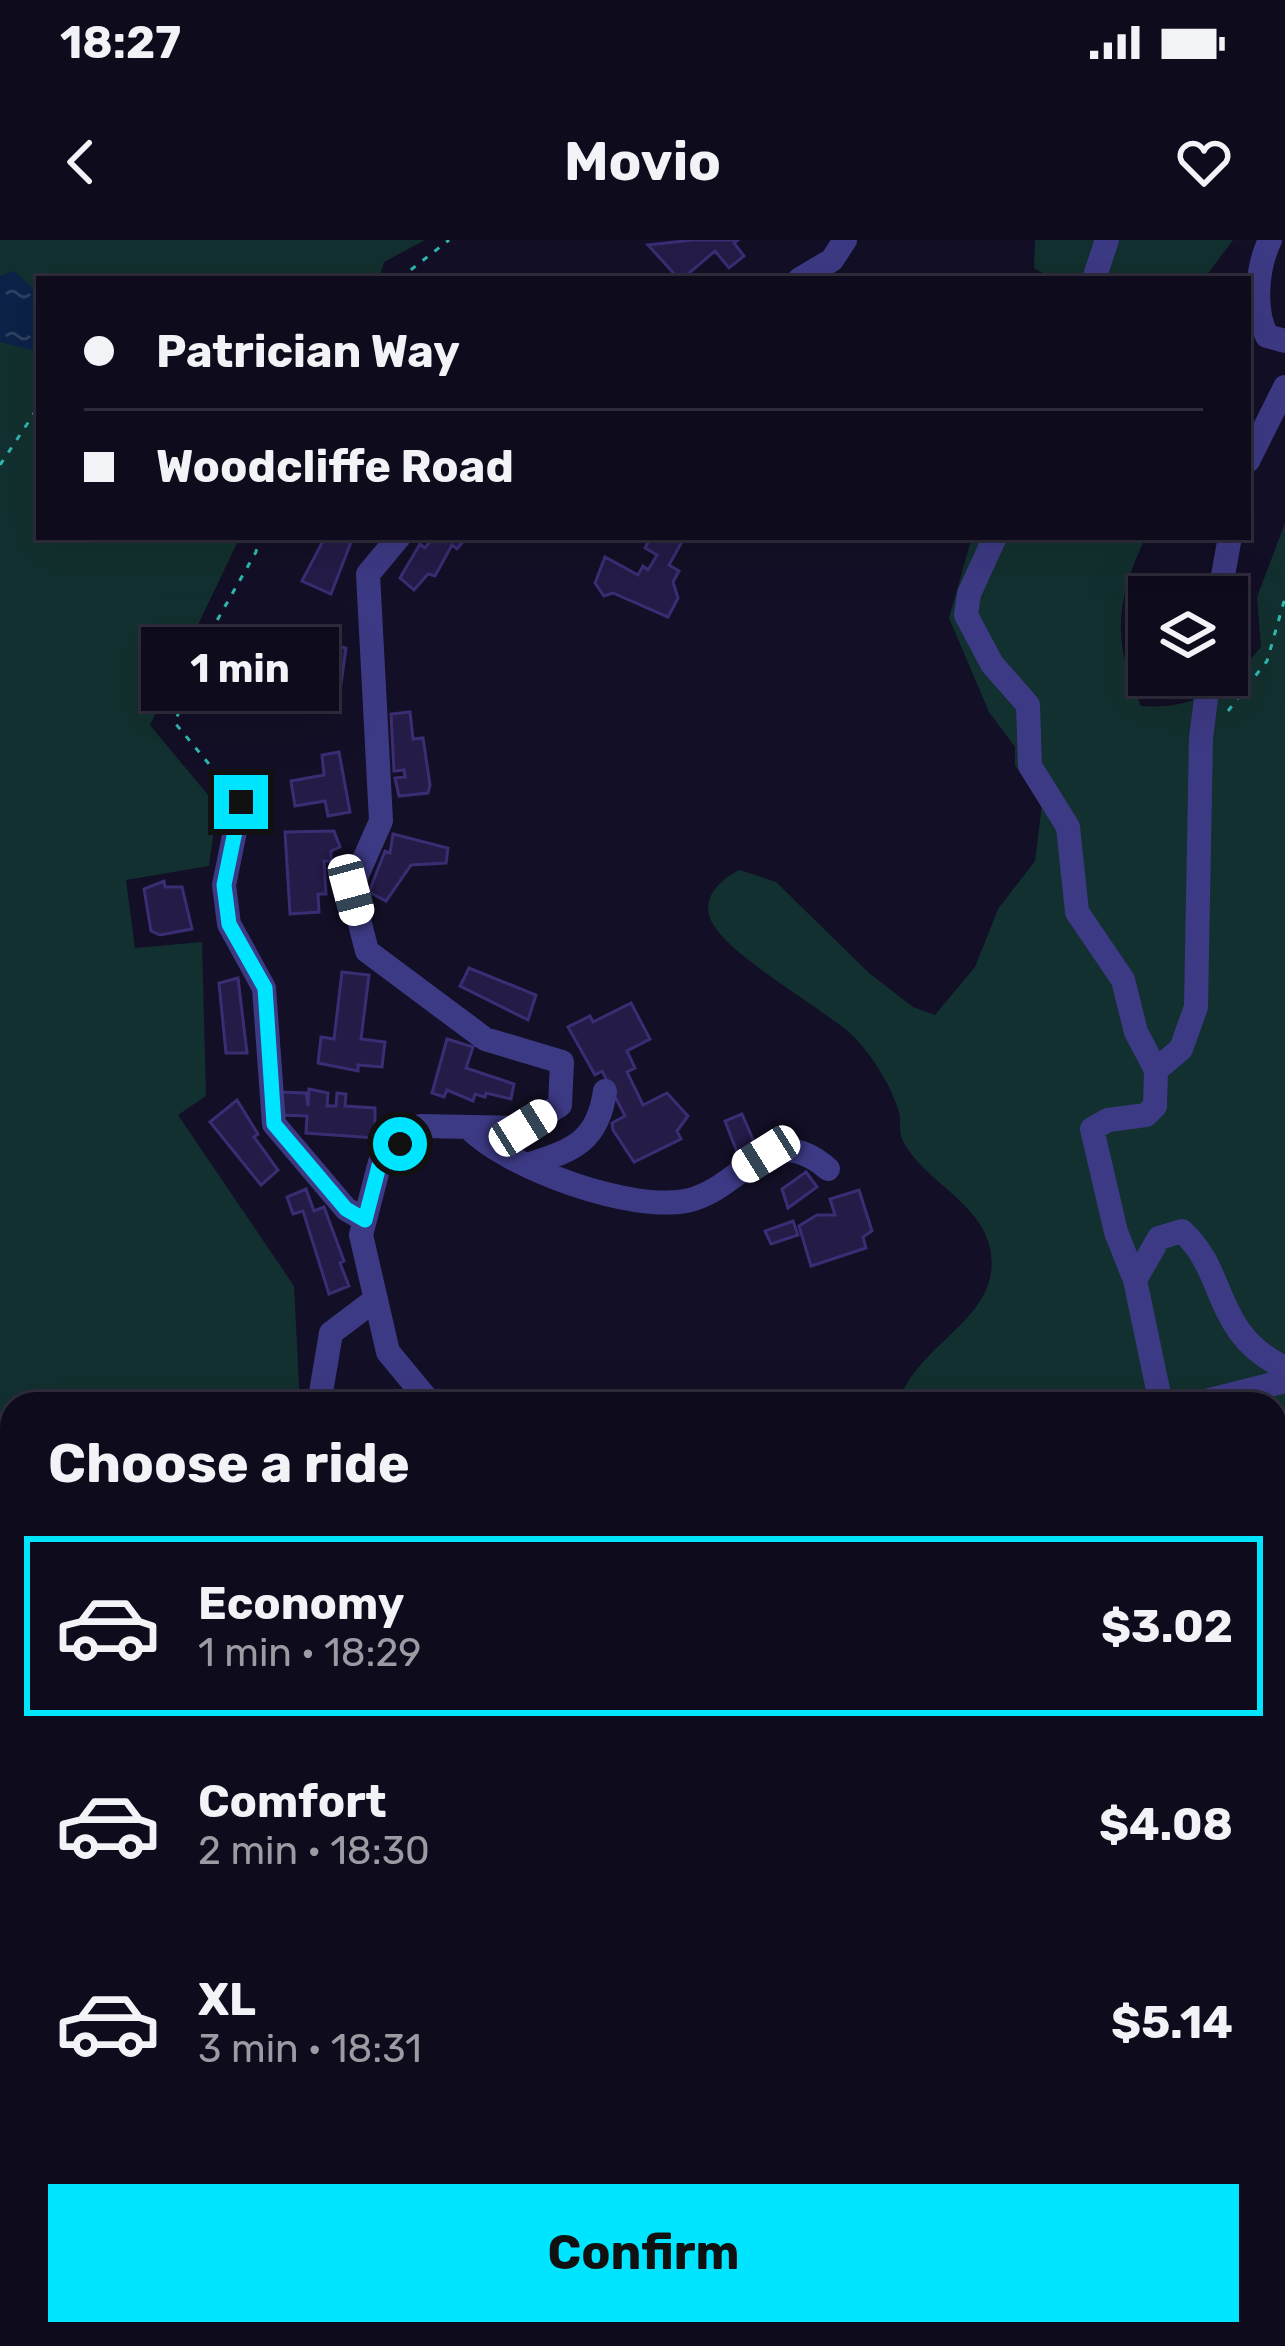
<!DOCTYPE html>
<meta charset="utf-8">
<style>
body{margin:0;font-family:Rubik,sans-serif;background:#1c1929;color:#f1f3f6;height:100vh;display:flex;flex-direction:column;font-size:45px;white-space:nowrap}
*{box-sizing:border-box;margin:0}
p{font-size:39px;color:#9b9ba3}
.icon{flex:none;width:66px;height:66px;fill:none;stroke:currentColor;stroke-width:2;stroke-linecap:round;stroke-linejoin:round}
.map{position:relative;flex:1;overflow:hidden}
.sheet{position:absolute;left:0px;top:1152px;width:1287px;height:954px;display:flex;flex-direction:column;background:#0e0b1c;border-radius:36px 36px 0 0;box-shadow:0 12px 48px #0002,0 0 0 3px #2e2b3b}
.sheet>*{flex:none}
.hud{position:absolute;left:36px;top:36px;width:1215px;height:264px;border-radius:0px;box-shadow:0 12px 48px #0002,0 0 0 3px #2e2b3b;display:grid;align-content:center;height:264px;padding:0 48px;background:#0e0b1c}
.fabs{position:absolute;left:1128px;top:336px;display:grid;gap:24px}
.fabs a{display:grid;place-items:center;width:120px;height:120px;border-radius:0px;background:#0e0b1c;box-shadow:0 12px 48px #0002,0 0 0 3px #2e2b3b;font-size:60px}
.end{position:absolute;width:54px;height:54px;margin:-27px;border:15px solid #00e5ff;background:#111;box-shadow:0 0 0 6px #111}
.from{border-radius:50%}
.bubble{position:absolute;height:84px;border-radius:0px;background:#0e0b1c;box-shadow:0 12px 48px #0002,0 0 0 3px #2e2b3b;font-size:39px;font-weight:700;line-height:84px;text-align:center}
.car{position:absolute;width:36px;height:72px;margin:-36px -18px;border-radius:15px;box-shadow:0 0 9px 3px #0007;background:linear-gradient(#fff 24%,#345 0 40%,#fff 0 76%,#345 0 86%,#fff 0)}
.hud b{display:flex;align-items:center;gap:42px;height:114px;font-size:45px}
.hud b+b{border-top:3px solid #2e2b3b}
.hud i{width:30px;height:30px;background:#f1f3f6}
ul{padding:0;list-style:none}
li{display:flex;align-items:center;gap:36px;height:180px;margin:0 24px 18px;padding:0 24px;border:6px solid transparent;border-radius:0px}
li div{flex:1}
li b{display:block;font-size:45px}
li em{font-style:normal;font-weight:700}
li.on{border-color:#00e5ff}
li>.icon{width:108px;height:108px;stroke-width:1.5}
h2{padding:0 48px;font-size:54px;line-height:144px}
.primary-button{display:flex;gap:24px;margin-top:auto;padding:24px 48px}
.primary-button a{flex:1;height:138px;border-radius:0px;background:#00e5ff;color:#111;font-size:48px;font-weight:700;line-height:138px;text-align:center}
.status{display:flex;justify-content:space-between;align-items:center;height:84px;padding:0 60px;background:#0e0b1c;direction:ltr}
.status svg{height:33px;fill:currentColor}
header{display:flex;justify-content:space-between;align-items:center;height:156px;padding:0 48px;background:#0e0b1c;font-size:54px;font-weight:700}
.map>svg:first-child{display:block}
</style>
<div class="status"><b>18:27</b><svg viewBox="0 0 49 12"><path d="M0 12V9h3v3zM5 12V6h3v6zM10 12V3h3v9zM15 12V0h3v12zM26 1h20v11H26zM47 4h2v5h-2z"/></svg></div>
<header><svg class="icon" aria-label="back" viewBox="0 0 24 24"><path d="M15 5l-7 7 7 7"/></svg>Movio<svg class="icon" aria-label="heart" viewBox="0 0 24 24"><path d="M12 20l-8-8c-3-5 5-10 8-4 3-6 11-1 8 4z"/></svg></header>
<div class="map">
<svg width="1285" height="2106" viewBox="0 0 1285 2106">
<defs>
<pattern id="water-ripples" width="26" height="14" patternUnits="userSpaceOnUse" patternTransform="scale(3)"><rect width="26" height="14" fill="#0c2248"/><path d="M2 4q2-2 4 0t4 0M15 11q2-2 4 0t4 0" fill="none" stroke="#2f4163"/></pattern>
</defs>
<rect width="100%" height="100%" fill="#130f26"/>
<path fill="#12302f" d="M0 0H425L384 22 379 39H39V297H240L150 485 217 566 209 626 126 640 135 708 202 702 206 856 178 875 294 1046 300 1164H12V1634L0 1626Z
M1035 0H1233L1204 39H1052L1034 28Z
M1285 283V2106H1075L1069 2094H1275V1164H898C915 1108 984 1085 991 1032 999 967 925 947 902 899 899 892 901 880 899 872 891 845 871 813 851 794 821 767 723 713 710 678 702 656 722 638 740 630L776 642 869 733 913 767 935 775 975 727 998 669 1035 621 1042 565 1015 525V507L989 472 949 378 972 297H1146C1115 360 1112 402 1141 466 1195 470 1227 448 1261 407L1257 357Z
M0 1860H12V2094H399L403 2106H0Z"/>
<path fill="url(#water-ripples)" d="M14 31 39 54V112L0 102V36Z"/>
<path fill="#241b47" stroke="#3b2d73" stroke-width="3" d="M693 0H738L734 3 744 16 729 28 715 11 689 33 695 39H679L648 5Z
M325 297H353L331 354 302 341Z
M434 297H467L457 309 452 305 435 336 428 334 414 350 400 338 420 304 425 308Z
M651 297 683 300 669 325 679 331 673 342 678 358 668 377 613 353 604 356 595 343 605 317 638 335 643 326 648 330 657 315 645 308Z
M313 391 329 394 327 404 346 408 340 451 316 447 305 459 293 457 296 441 306 443Z
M410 472 413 499 423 498 430 545 428 553 399 556 395 538 405 537 404 530 394 531 391 474Z
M339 512 350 572 328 576 325 561 295 566 291 541 324 535 322 515Z
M334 591 340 607 331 611V621H324L326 654H318L319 672 290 674 285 592Z
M393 594 448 608 446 623 411 625 386 661 369 652 385 611 390 613Z
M164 641 165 647H182L192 689 160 695 151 691 144 649Z
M469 728 536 755 528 780 460 746Z
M342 732 369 735 361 799 385 802 382 827 358 825V831L318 823 321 797 334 799Z
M238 738 247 813H226L219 743Z
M631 763 650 799 627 811 635 828 627 832 643 865 667 853 688 876 677 891 681 899 634 922 613 890 612 883 625 876 602 831 595 835 568 787 590 776 593 782Z
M447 799 473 807 466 828 514 844 511 859 486 853 485 857 475 854 473 861 447 850 444 857 432 853Z
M309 849 328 853 327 866H336L337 853 346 854 345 866 375 868V898L306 893 307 876 281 875 282 852 306 853 308 866Z
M237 860 258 894 254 897 278 930 261 945 210 882Z
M742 874 755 904 737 912 725 881Z
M806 932 817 947 788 968 782 949Z
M306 949 314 971 324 967 344 1021 340 1023 349 1046 329 1054 303 971 293 974 287 957Z
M859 950 872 991 863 997 866 1008 811 1026 799 986 817 975H835L830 959Z
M793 981 798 995 771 1004 765 991Z"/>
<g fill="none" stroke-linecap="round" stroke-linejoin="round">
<path stroke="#2fb8b0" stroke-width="3" stroke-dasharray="6 9" stroke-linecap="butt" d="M399 39 449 0
M0 225 39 166
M1228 471 1267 421 1285 358
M228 547 175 483 199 412 256 312 258 297
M0 2044 12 2042
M0 2055 12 2051
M25 2106H43"/>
<path stroke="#3d3a85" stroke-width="24" d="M1270 0C1257 27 1253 70 1267 96L1285 101
M800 39 832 20 845 0
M1094 39 1107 0
M1248 221 1285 147
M399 297 368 334 381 581 351 649 367 711 485 799 562 822 560 865 523 888 420 886 380 922 361 995 388 1112 431 1164
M995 297 969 354 966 375 992 424 1028 465 1030 526 1068 587 1077 672 1123 740 1136 792 1156 830 1155 866 1146 875 1108 880 1092 889 1116 992 1135 1040 1161 1164
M1219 357 1230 297
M241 562 224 645 229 684 264 748 274 884 346 969 365 980
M1156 830 1181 809 1196 767 1201 498 1209 435
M468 887C507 928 634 974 690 960 744 946 769 878 828 929
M530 924C575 910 598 900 605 851
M1135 1040 1159 998 1182 991C1229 1034 1211 1092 1285 1128
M319 1164 331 1093 376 1059
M1194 1164 1285 1141
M1275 1441 1285 1542
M0 1660 12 1665
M0 1848 12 1846
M601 2094 606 2106
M905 2094 911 2106"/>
</g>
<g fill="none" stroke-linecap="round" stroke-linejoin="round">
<path stroke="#00e5ff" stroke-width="15" d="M241 562 224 645 229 684 265 748 274 884 346 969 365 980 380 922 400 904"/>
</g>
</svg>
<div class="fabs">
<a><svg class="icon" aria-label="layers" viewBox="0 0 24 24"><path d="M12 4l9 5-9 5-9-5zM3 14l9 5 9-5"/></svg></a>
</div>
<i class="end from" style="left:400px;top:904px"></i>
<i class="end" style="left:241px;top:562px"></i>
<div class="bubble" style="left:141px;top:387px;width:198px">1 min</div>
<i class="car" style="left:351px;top:650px;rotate:165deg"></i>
<i class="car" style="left:523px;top:888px;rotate:58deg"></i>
<i class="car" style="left:766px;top:914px;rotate:238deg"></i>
<div class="hud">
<b><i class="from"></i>Patrician Way</b>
<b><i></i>Woodcliffe Road</b>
</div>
<section class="sheet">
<h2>Choose a ride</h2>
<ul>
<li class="on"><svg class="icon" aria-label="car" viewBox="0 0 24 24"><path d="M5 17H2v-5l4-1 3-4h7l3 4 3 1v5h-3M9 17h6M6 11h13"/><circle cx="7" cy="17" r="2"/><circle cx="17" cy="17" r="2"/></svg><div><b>Economy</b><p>1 min · 18:29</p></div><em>$3.02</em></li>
<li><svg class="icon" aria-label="car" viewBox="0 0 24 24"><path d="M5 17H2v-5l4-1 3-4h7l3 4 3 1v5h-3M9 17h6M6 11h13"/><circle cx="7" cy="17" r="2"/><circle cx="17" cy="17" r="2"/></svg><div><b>Comfort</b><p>2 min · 18:30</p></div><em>$4.08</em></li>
<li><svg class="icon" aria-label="car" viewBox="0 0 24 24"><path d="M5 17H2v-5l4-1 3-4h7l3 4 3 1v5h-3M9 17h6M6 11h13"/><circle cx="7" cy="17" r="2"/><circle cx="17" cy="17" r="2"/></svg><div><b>XL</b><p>3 min · 18:31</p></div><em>$5.14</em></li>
</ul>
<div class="primary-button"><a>Confirm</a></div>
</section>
</div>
